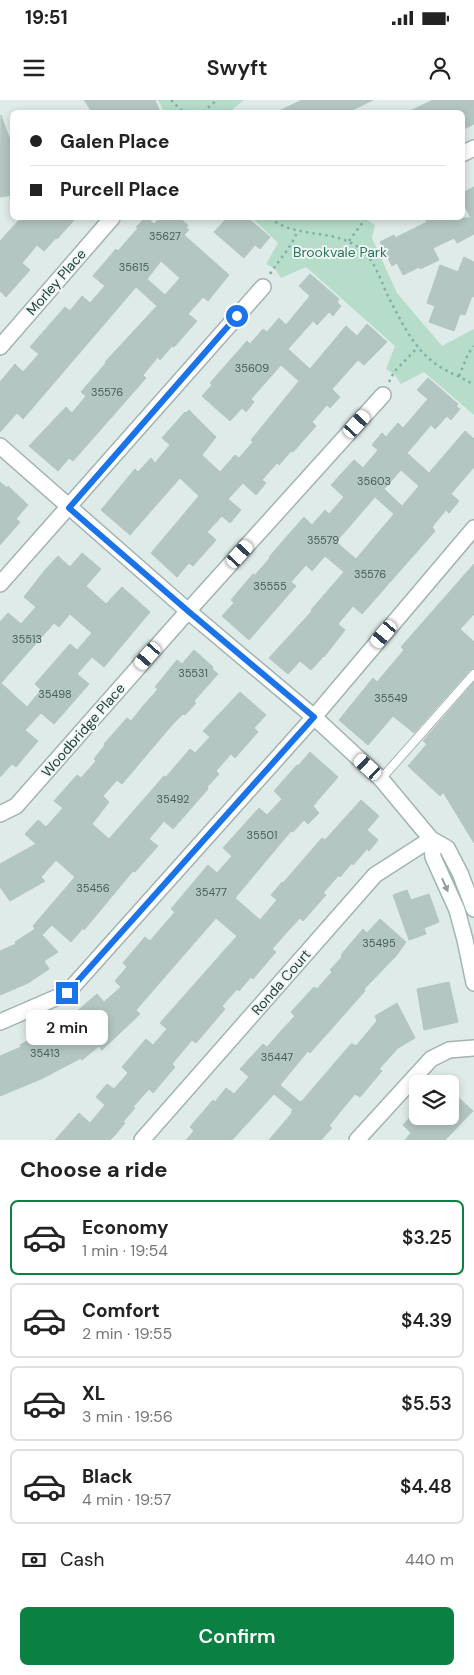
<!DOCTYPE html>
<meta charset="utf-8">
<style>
body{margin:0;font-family:"DM Sans",sans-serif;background:#f6f6f6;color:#222;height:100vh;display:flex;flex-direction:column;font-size:19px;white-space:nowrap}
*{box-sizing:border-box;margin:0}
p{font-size:16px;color:#767676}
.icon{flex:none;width:28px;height:28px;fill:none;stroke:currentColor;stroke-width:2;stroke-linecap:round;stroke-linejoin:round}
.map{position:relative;height:1040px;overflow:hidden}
.details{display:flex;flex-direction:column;background:#fff;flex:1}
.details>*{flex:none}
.top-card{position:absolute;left:10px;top:10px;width:455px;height:110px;border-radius:8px;box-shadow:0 2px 8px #0003;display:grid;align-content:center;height:110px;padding:0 20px;background:#fff}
.fabs{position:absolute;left:409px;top:975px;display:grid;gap:10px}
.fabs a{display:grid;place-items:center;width:50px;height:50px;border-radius:8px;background:#fff;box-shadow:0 2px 8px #0003;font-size:25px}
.end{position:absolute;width:22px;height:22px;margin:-11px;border:6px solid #1a73e8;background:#fff;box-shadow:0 0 0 2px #fff}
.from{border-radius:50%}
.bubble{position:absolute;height:35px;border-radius:8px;background:#fff;box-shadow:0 2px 8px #0003;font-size:16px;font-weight:600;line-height:35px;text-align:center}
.car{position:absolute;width:15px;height:30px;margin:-15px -8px;border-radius:6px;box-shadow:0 0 4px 1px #0007;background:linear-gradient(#fff 24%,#345 0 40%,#fff 0 76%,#345 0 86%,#fff 0)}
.top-card b{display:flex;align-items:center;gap:18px;height:48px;font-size:19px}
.top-card b+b{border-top:1px solid #e0e0e0}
.top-card i{width:12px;height:12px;background:#222}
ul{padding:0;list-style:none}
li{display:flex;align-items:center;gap:15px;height:75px;margin:0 10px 8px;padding:0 10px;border:2px solid #e0e0e0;border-radius:8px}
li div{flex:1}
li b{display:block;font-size:19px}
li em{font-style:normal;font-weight:600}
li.current{border-color:#0b8043}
li>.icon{width:45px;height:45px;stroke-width:1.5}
h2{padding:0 20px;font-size:22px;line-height:60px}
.pay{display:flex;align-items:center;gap:12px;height:55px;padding:0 20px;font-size:19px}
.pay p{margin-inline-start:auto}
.cta{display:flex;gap:10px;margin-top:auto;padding:10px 20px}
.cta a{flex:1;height:58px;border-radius:8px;background:#0b8043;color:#fff;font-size:20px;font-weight:600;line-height:58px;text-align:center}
.status{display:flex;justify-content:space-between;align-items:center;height:35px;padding:0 25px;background:#fff;direction:ltr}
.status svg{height:14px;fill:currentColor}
header{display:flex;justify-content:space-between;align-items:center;height:65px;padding:0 20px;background:#fff;font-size:22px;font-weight:600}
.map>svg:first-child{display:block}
</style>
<div class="status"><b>19:51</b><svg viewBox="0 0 49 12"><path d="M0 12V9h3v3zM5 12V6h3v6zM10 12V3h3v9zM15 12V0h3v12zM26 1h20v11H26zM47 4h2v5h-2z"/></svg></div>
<header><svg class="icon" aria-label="menu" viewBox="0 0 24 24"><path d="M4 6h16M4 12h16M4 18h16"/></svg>Swyft<svg class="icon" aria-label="person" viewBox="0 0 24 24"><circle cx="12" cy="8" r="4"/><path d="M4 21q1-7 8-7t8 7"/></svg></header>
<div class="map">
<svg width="474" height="1040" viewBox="0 0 474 1040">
<rect width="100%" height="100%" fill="#dfebe8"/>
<path fill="#b6ddc9" d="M158 0H244L233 9V12H164Z
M252 118H364L375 125 372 138 397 193 442 246 474 229V315L424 272 401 284 395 275 386 269 395 246 306 167 281 178 275 169 266 164 278 143Z"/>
<path fill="#b4c6c2" stroke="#b1c5c1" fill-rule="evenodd" d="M84 0H155L160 12H92Z
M302 0H373L348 12H277Z
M433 0H474V24L462 30V12H408Z
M1 15 12 46V95L0 97Z
M474 87V134L457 143 454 138 433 148 439 160 420 169 419 167 403 175 397 163 392 166 380 142 394 135 395 138 427 122 425 118H471L462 101V93Z
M21 118H76L57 139 56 138 44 151 37 145 22 163 30 170 6 197 0 191V141Z
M145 118H147L154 124 160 118H179L188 125 186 128 189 130 184 135 229 175 208 201 203 197 188 214 197 221 174 247 172 246 160 260 158 257 143 275 146 278 73 361 69 358 58 371 29 346 66 307 72 313 86 296 81 292 106 263 105 262 157 206 136 187 23 319 17 313 0 332V282L15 264 23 272 39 254 30 247 65 207 70 211 82 196 90 203 105 186 93 176 116 149 118 151 138 128 136 127ZM161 161 180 178 165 195 147 179Z
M227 118H248L270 137 260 149 255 145 244 158 214 132Z
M464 157 474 162V197L472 196 465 215 460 214 454 231 429 222 435 206 427 203 440 165 458 172Z
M310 174 339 199 337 202 341 206 333 216 329 212 317 225 313 221 288 249 310 269 346 226 357 236 367 224 387 242 364 265 358 260 332 289 340 297 330 308 327 305 312 322 316 326 293 352 291 351 279 365 277 363 262 380 266 383 256 395 243 383 228 399 241 410 230 423 222 416 207 432 216 440 193 466 189 463 177 477 151 453 199 396 180 378 130 435 101 410 135 369 138 372 151 358 155 363 170 345 162 338 185 312 186 313 189 310 216 337 202 355 220 372 235 355 239 358 253 342 251 340 299 281 281 265 251 299 254 302 246 312 242 308 230 321 202 296 212 285 210 283 247 241 250 244 263 229 267 232 279 218 286 225 310 196 299 186Z
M428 278 458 304 456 306 460 309 451 320 447 316 435 329 431 325 407 353 429 373 465 331 474 339V367L451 394 459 401 449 413 446 410 432 427 435 431 362 514 353 506 338 524 345 530 324 557V556L311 570 300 561 288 574 269 558 312 511 311 510 344 472 325 456 312 471 306 465 291 482 296 486 249 540 222 516 234 503 231 500 253 474 255 475 270 458 269 457 304 417 312 425 325 410 329 414 344 397 331 385 354 360 363 368 378 350 372 345 382 333 386 337 398 323 403 328 428 299 417 290ZM401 370 419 386 402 406 384 389ZM375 397 394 414 356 459 336 442Z
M0 382 7 388 8 386 28 405 16 419 20 422 0 445Z
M82 453 101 469 86 486 106 504 122 487 150 512 104 567 92 557 77 574 89 584 54 624 41 613 25 630 38 641 16 667 12 664 0 677V522L8 513 21 524 36 507 24 497 45 470 58 456 70 467ZM70 514 92 533 77 550 70 544 35 584 41 590 27 607 1 583 54 523 59 527Z
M474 464V514L460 529 474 542V568L470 570 414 633 393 616 368 645 339 620 373 578 377 582 404 550 401 547Z
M194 550 213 567 212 569 218 574 194 601 196 603 185 615 183 614 172 625 122 684 117 680 103 696 109 702 92 724 109 739 164 676 166 677 190 649 195 653 210 637 203 631 240 592 266 615 254 628 258 632 235 658 231 654 216 671 219 674 207 687 208 689 173 729 164 721 149 739 158 746 135 772 133 771 84 830 83 828 71 842 52 825 42 835 58 852 44 861 49 869 28 883 0 895V851L16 844 15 842 35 829 33 826 75 777 56 760 41 777 45 781 10 801 0 787V764L36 744 25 734 38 720 46 727 63 708 54 701 77 675 81 678 96 661 94 659 105 645 104 644 127 618 131 621 143 606 158 589 155 587 177 560 182 564Z
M474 582V743L443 692 440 696 408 666 427 644 423 641Z
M310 652 338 677 313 706 319 713 308 724 304 720 293 732 291 731 235 798 260 820 277 800 271 795 282 782 283 783 322 738 325 740 361 700 379 716 367 730 378 740 369 751 367 749 353 765 352 763 340 777 339 775 323 793 326 795 303 821 300 818 287 832 272 849 276 852 253 879 251 877 239 891 237 889 222 906 225 909 196 943 192 940 172 964 175 967 153 993 149 989 133 1007 135 1008 123 1022 125 1023 115 1035 110 1040H55L79 1013 90 1023 105 1005 96 997 107 984 114 989 128 973 122 967 146 939 153 945 167 929 160 923 237 836 216 818 136 910 140 914 102 950 99 946 82 960 81 958 41 979 0 996V956L21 947 20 945 52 927 54 931 97 894 104 902 121 887 115 881 127 867 123 863 145 837 150 841 175 812 171 809 208 765 217 773 232 756 223 748 259 708 267 715 282 699 274 691 297 665 298 666Z
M407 790 411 800 429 794 439 822 424 828 426 834 409 840 393 795Z
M380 819 406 842 396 856 364 889 365 891 310 953 308 951 280 985 300 1002 302 1001 351 944H353L356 946 377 921 375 916 397 903 415 938 398 948 379 969 382 971 360 997 355 994 340 1012 329 1026 332 1028 321 1040H269L292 1013 291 1012 293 1010 274 994 232 1040H186L194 1031 190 1027 213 1000 215 1002 226 988 234 994 249 977 240 969 263 944 267 947 282 930 295 916 291 912 314 887 317 889 332 872 330 870 342 857 341 855 363 829 367 833Z
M449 882 458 922 424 930 417 889Z
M450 990 473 1011 445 1040H405L411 1033 403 1025 413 1014 416 1016H450Z"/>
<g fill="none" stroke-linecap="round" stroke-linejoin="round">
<defs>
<path id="lane" d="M381 679 474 574"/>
<path id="street" d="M462 54 474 48
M0 247 112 118
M0 346 188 511 314 617 381 679 431 739 375 775 142 1040
M0 484 263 187
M0 714 16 706 188 511 383 295
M0 922 67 893 314 617 474 428
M357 1040 431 959 449 950 474 948"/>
<path id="secondary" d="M431 739 433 757 457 810 465 840 474 883
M431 739 447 748 460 773 474 809"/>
</defs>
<use href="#lane" stroke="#a2b3b0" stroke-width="10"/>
<use href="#street" stroke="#a2b3b0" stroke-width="18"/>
<use href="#secondary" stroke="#9db7b3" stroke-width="18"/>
<path stroke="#7eb0ab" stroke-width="2.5" stroke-dasharray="2.5 4" stroke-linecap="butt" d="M171 0 183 12
M203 12 217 0
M270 118C299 141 338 126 365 153 377 165 382 185 390 200 402 223 415 250 437 265 449 273 462 277 474 285
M349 141 366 118
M270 174C280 158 290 150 297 132
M459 276 468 254 474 246
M389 282 394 272 418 247"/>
<use href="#lane" stroke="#fff" stroke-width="8"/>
<use href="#street" stroke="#fff" stroke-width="15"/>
<use href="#secondary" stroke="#fff" stroke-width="15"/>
</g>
<defs><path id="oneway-solid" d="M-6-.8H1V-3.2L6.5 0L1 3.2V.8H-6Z" transform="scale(1.25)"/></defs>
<use fill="#8f9d9c" href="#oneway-solid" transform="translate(445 785) rotate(66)"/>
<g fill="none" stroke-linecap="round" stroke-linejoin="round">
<path stroke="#1a73e8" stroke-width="6" d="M67 893 314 617 188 511 69 408 237 216"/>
</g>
<g text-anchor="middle" stroke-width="4" stroke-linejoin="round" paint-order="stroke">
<g font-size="11" fill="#445e5c">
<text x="165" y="140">35627</text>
<text x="134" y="171">35615</text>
<text x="252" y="272">35609</text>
<text x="107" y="296">35576</text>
<text x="374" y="385">35603</text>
<text x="323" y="444">35579</text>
<text x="370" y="478">35576</text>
<text x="270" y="490">35555</text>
<text x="27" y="543">35513</text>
<text x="193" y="577">35531</text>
<text x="55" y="598">35498</text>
<text x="391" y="602">35549</text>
<text x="173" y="703">35492</text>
<text x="262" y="739">35501</text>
<text x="93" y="792">35456</text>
<text x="211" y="796">35477</text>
<text x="379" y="847">35495</text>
<text x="45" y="957">35413</text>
<text x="277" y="961">35447</text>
</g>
<g font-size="14" fill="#287456" stroke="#eff7f5">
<text x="340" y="157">Brookvale Park</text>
</g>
<g font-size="14" fill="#1f3b3a" stroke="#eff7f5">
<text transform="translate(56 182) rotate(-49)" y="5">Morley Place</text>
<text transform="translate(83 630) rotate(-49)" y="5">Woodbridge Place</text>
<text transform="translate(281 882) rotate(-49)" y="5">Ronda Court</text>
</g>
</g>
</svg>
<div class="fabs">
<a><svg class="icon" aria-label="layers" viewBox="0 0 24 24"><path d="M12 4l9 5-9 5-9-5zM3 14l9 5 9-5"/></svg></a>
</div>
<i class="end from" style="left:237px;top:216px"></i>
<i class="end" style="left:67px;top:893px"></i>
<div class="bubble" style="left:26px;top:910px;width:82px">2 min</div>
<i class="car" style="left:357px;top:324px;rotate:42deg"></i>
<i class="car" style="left:240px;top:454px;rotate:42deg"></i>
<i class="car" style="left:384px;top:534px;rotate:220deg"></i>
<i class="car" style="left:148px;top:556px;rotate:221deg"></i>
<i class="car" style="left:368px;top:667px;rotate:312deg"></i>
<div class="top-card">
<b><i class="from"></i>Galen Place</b>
<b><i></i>Purcell Place</b>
</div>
</div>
<section class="details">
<h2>Choose a ride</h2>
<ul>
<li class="current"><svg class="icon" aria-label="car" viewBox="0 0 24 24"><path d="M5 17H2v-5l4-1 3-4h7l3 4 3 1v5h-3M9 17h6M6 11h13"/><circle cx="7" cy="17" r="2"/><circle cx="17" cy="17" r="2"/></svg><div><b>Economy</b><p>1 min · 19:54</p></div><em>$3.25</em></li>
<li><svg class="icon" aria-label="car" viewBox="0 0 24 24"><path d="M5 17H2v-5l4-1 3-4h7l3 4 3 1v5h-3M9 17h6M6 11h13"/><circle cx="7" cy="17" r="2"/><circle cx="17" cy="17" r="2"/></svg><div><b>Comfort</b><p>2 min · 19:55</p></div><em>$4.39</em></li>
<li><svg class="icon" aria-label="car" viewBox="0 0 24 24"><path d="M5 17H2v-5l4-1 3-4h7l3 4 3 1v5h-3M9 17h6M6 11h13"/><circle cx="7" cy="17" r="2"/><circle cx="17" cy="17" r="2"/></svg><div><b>XL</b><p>3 min · 19:56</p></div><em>$5.53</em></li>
<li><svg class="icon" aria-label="car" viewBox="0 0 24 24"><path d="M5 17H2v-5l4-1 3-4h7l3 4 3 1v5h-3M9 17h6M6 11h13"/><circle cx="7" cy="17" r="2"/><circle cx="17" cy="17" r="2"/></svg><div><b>Black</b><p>4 min · 19:57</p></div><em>$4.48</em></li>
</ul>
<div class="pay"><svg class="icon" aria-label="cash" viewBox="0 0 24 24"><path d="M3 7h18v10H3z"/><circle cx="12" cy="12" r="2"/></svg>Cash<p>440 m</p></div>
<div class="cta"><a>Confirm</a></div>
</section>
